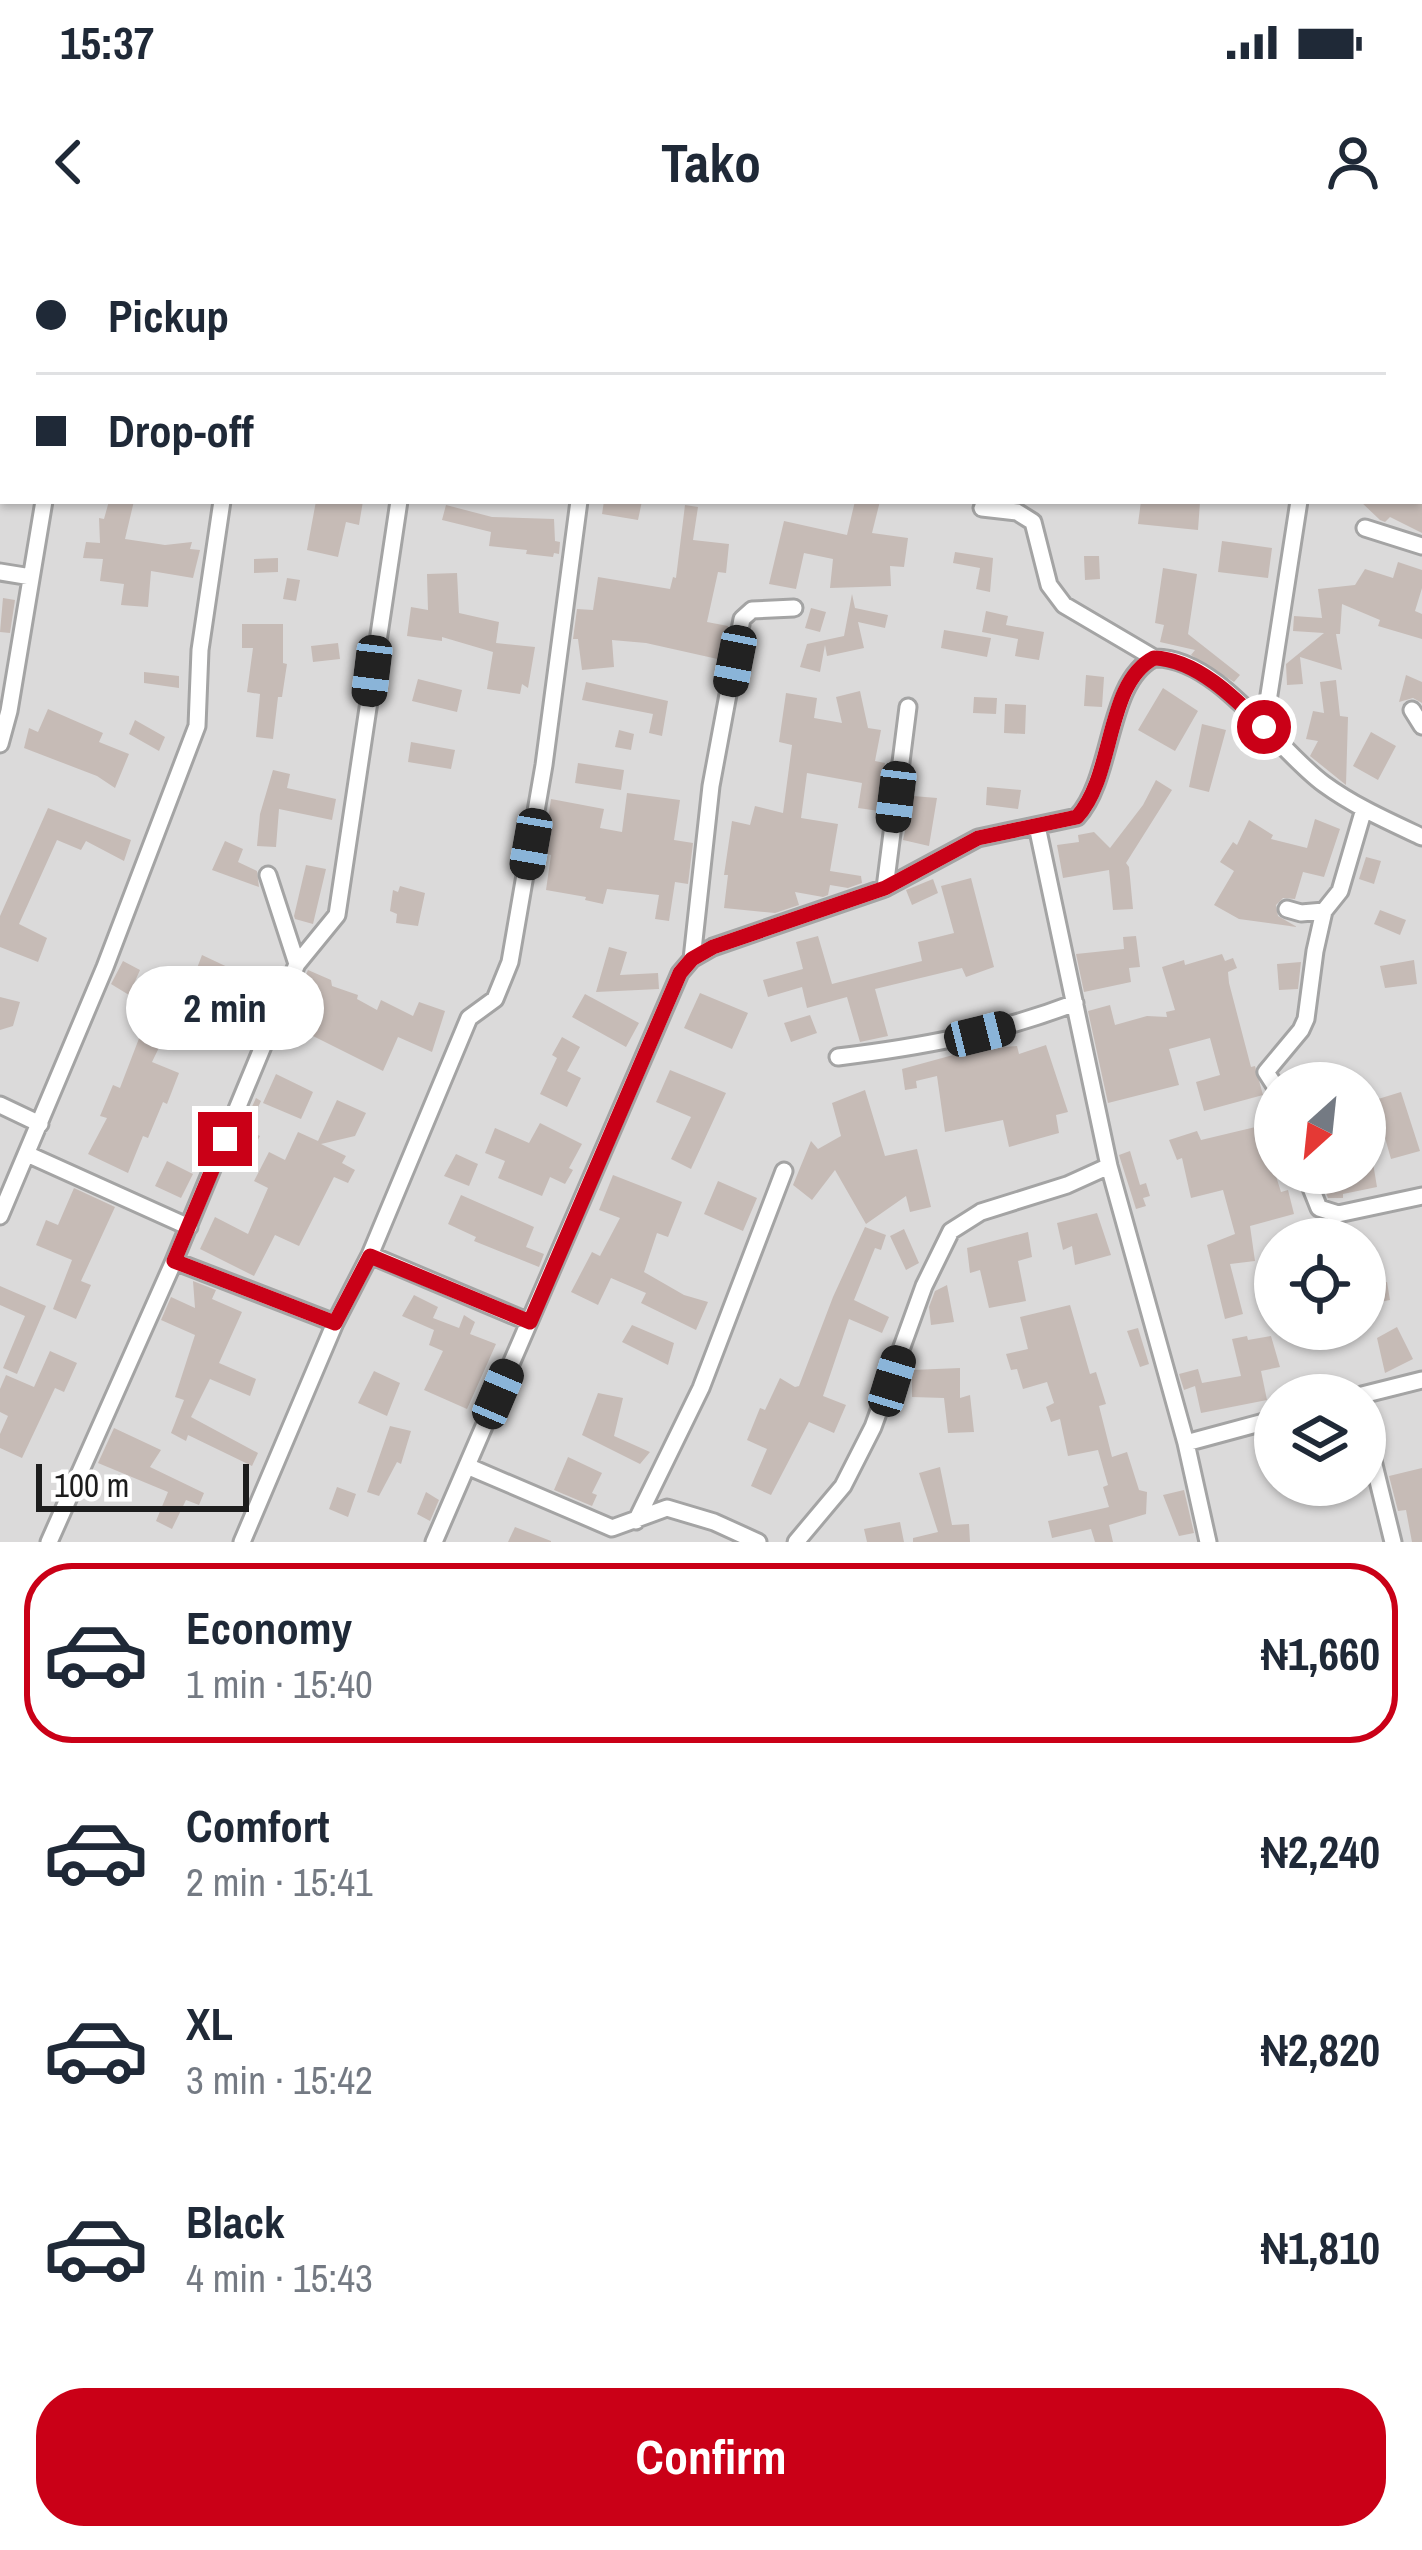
<!DOCTYPE html>
<meta charset="utf-8">
<style>
body{margin:0;font-family:"Archivo Narrow",sans-serif;background:#f6f6f7;color:#1f2937;height:100vh;display:flex;flex-direction:column;font-size:45px;white-space:nowrap}
*{box-sizing:border-box;margin:0}
p{font-size:39px;color:#747a83}
.icon{flex:none;width:66px;height:66px;fill:none;stroke:currentColor;stroke-width:2;stroke-linecap:round;stroke-linejoin:round}
.map{position:relative;height:1302px;overflow:hidden}
.panel{display:flex;flex-direction:column;background:#fff;flex:1}
.panel>*{flex:none}
.hud{position:absolute;left:0px;top:0px;width:1422px;height:264px;box-shadow:0 3px 9px #0004;display:grid;align-content:center;height:264px;padding:0 36px;background:#fff}
.needle{width:78px;rotate:207deg}
.controls{position:absolute;left:1254px;top:822px;display:grid;gap:24px}
.controls a{display:grid;place-items:center;width:132px;height:132px;border-radius:50%;background:#fff;box-shadow:0 3px 9px #0004;font-size:60px}
.scale{position:absolute;left:36px;bottom:30px;width:213px;box-sizing:border-box;padding-left:12px;border:6px solid #1d1d1d;border-top:0;font-size:33px;line-height:42px;white-space:nowrap;color:#1d1d1d;-webkit-text-stroke:9px #fff;paint-order:stroke}
.end{position:absolute;width:54px;height:54px;margin:-27px;border:15px solid #ca0017;background:#fff;box-shadow:0 0 0 6px #fff}
.from{border-radius:50%}
.bubble{position:absolute;height:84px;border-radius:42px;background:#fff;box-shadow:0 3px 9px #0004;font-size:39px;font-weight:700;line-height:84px;text-align:center}
.car{position:absolute;width:36px;height:72px;margin:-36px -18px;border-radius:15px;box-shadow:0 0 9px 3px #0007;background:linear-gradient(#222 24%,#8ab4d8 0 40%,#222 0 76%,#8ab4d8 0 86%,#222 0)}
.hud b{display:flex;align-items:center;gap:42px;height:114px;font-size:45px}
.hud b+b{border-top:3px solid #e0e1e3}
.hud i{width:30px;height:30px;background:#1f2937}
ul{padding:21px 0 0;list-style:none}
li{display:flex;align-items:center;gap:36px;height:180px;margin:0 24px 18px;padding:0 12px;border:6px solid transparent;border-radius:48px}
li div{flex:1}
li b{display:block;font-size:45px}
li em{font-style:normal;font-weight:700}
li.active{border-color:#ca0017}
li>.icon{width:108px;height:108px;stroke-width:1.5}
.primary-button{display:flex;gap:24px;margin-top:auto;padding:24px 36px}
.primary-button a{flex:1;height:138px;border-radius:48px;background:#ca0017;color:#fff;font-size:48px;font-weight:700;line-height:138px;text-align:center}
.status{display:flex;justify-content:space-between;align-items:center;height:84px;padding:0 60px;background:#fff;direction:ltr}
.status svg{height:33px;fill:currentColor}
header{display:flex;justify-content:space-between;align-items:center;height:156px;padding:0 36px;background:#fff;font-size:54px;font-weight:700}
.map>svg:first-child{display:block}
</style>
<div class="status"><b>15:37</b><svg viewBox="0 0 49 12"><path d="M0 12V9h3v3zM5 12V6h3v6zM10 12V3h3v9zM15 12V0h3v12zM26 1h20v11H26zM47 4h2v5h-2z"/></svg></div>
<header><svg class="icon" aria-label="back" viewBox="0 0 24 24"><path d="M15 5l-7 7 7 7"/></svg>Tako<svg class="icon" aria-label="person" viewBox="0 0 24 24"><circle cx="12" cy="8" r="4"/><path d="M4 21q1-7 8-7t8 7"/></svg></header>
<div class="map">
<svg width="1422" height="1302" viewBox="0 0 1422 1302">
<rect width="100%" height="100%" fill="#eee9e3"/>
<path fill="#dbdada" fill-rule="evenodd" d="M0 0H1422V1302H0ZM3 3H1419V261H3ZM1275 843H1365V933H1275ZM1275 999H1365V1089H1275ZM1275 1155H1365V1245H1275Z"/>
<path fill="#c6bbb6" d="M109 261H134L125 299 165 305 192 302 190 309 200 310 193 338 151 331 148 367 121 365 124 344 100 341 103 319 83 318 86 302 100 303 99 278 104 279Z
M316 261H363L359 285 346 282 338 317 307 310Z
M604 261H642L638 280 602 274Z
M855 261H880L872 293 908 298 904 327 890 326 891 346 830 348 833 319 804 313 796 349 769 344 784 281 847 295Z
M1141 261 1200 262 1198 290 1138 284Z
M1360 261H1422V293L1390 277 1385 282 1380 280Z
M446 265 492 277 554 279 555 301 560 302 559 314 554 313 553 317 526 314 527 310 489 306 491 292 442 280Z
M685 265 698 267 693 300 729 304 726 333 718 332 707 382 728 386 722 420 646 403 612 400 614 427 582 430 578 399H573L577 369 593 370 598 337 670 349 673 337 676 338Z
M1222 301 1272 308 1268 338 1218 332Z
M955 312 993 318 990 352 976 349 980 328 953 323Z
M1084 316H1099L1100 339 1085 340Z
M278 318V332L254 333V319Z
M1398 322 1422 330V348L1415 371 1422 374V399L1378 386 1380 380 1342 364 1340 394H1336L1342 430 1300 417 1303 444 1287 445 1286 424 1324 393 1293 391 1294 376 1322 378 1318 349 1355 345 1365 329 1393 338Z
M1163 328 1197 334 1188 394 1240 435 1234 442 1191 415 1195 410 1160 402 1164 385 1155 383Z
M457 333 459 373 499 382 496 403 535 407 528 448 522 444 520 454 487 449 493 412 442 397V401L407 396 411 367 428 370 427 334Z
M287 338 300 340 296 361 283 359Z
M852 354 855 368 888 375 885 388 858 382 864 408 827 416 825 405 820 432 800 427 807 404 844 396Z
M3 358 15 360 10 393 0 392Z
M811 368 826 372 820 392 805 388Z
M986 371 1008 376 1006 385 1044 392 1039 420 1015 416 1018 399 982 392Z
M242 384H283V423L287 424 282 457H278L273 499 256 497 260 454 247 452 253 408H242Z
M944 390 991 398 987 417 941 408Z
M338 403 340 419 313 422 311 406Z
M144 432 179 436V448L144 443Z
M1086 435 1104 437 1102 467 1084 466Z
M1406 435 1422 442V463L1413 458 1399 462Z
M418 439 462 450 457 472 412 461Z
M1336 440 1340 476 1348 477 1346 545 1310 516 1318 501 1306 499 1313 471 1324 473 1320 442Z
M586 442 668 461 662 496 649 493 653 474 582 460Z
M1163 448 1198 471 1175 511 1138 490Z
M860 451 868 488 881 490 875 521 885 523 879 571 858 568 862 543 807 533 801 578 838 584 830 631 861 636 862 643 848 648 830 645 828 655 823 657 795 652 799 665 775 673 724 668 728 635H724L732 581 750 585 755 566 783 573 792 505 779 502 786 453 817 458 814 478 842 483 836 457Z
M974 457 997 458 996 474 973 473Z
M1005 464 1026 465 1025 494 1004 493Z
M48 469 103 493 99 502 129 514 115 548 97 536 24 508 29 488 38 492Z
M135 480 165 497 159 511 129 494Z
M1202 484 1226 490 1209 552 1189 547Z
M619 490 634 494 631 510 615 507Z
M1371 492 1396 506 1378 540 1353 526Z
M411 502 455 510 451 529 408 522Z
M578 523 624 530 621 550 575 543Z
M273 530 290 534 287 548 336 559 332 580 279 569 276 607 257 606 260 574Z
M1156 540 1172 550 1126 623 1129 627 1133 669 1113 670 1109 630 1063 638 1057 605 1079 602 1078 595 1094 592 1110 608 1143 565Z
M987 547 1021 550 1018 569 986 565Z
M627 553 680 560 674 600 693 603 688 644 675 642 669 681 655 679 659 655 607 649 603 664 585 660 586 657 546 650 551 615 543 613 551 559 604 569 600 588 622 592Z
M913 556 937 558 929 606 903 600Z
M48 568 131 600 124 621 86 601 81 610 57 600 19 684 47 698 38 722 0 707V676Z
M1315 579 1340 589 1324 637 1303 632 1295 659 1283 658 1276 665 1278 676 1297 687 1239 679 1214 665 1234 631 1220 622 1233 602 1237 605 1249 580 1273 595 1271 599 1307 608Z
M225 601 243 609 238 622 257 631 259 647 212 630Z
M1366 617 1381 621 1374 644 1359 639Z
M306 625 326 629 313 684 295 679 294 676Z
M971 638 994 727 966 737 962 728 875 749 888 796 860 802 847 757 807 768 802 747 768 757 763 740 803 729 796 702 818 696 832 744 922 721 918 702 954 693 941 646Z
M933 639 938 653 912 665 906 650Z
M400 646 425 653 418 686 396 683 397 674 390 671 393 650 398 652Z
M1380 670 1406 680 1400 695 1374 684Z
M1136 696 1140 727 1129 728 1131 742 1084 752 1076 714 1124 709 1123 697Z
M609 707 627 712 620 735 658 733 659 749 596 752Z
M1222 714 1225 721 1233 718 1237 728 1228 732 1229 743 1251 827 1255 826 1263 855 1204 871 1196 842 1220 835 1210 798 1169 809 1179 845 1108 863 1088 771 1110 765 1115 785 1147 776 1167 777 1166 772 1175 770 1162 727 1184 720 1185 725Z
M202 715 272 748 257 780 221 763 206 795 176 784Z
M1414 720 1417 744 1385 748 1380 726Z
M123 721 140 730 129 755 111 744Z
M1301 722 1298 749 1279 750 1277 724Z
M308 730 331 740 332 746 358 755 357 759 377 770 381 760 413 776 419 762 445 771 432 812 398 797 383 831 293 786 303 757 297 755Z
M700 753 748 773 732 809 684 788Z
M585 754 639 783 626 807 572 777Z
M0 757 20 762 13 786 0 790Z
M148 775 169 787 152 822 179 833 167 864 163 862 148 898 143 896 128 933 88 914 107 878 100 876 113 845 120 848Z
M810 775 817 793 791 802 784 783Z
M562 797 580 807 567 831 581 838 567 867 540 854 557 818 552 815Z
M1046 805 1068 872 1056 875 1059 893 1009 907 1003 880 945 892 937 836 916 841 917 848 905 850 902 829 975 809 1017 806 1019 814Z
M1326 827 1328 843H1296L1294 831Z
M670 830 726 853 691 929 671 919 691 877 656 862Z
M276 834 313 852 301 879 263 863Z
M865 850 885 916 917 909 931 967 910 972 906 956 866 984 835 930 812 960 793 945 811 901 818 909 841 896 832 863Z
M1401 852 1420 911 1391 919 1380 880 1365 883V863Z
M256 858 261 861 247 890 260 896 254 907 237 899Z
M337 860 366 873 355 896 321 904 346 916 342 923 355 930 348 943 334 937 299 1006 275 995 254 1036 200 1009 215 977 248 994 268 948 254 941 269 912 285 920 298 892 318 901Z
M540 883 582 904 569 928 573 930 565 944 550 937 542 956 498 938 505 921 485 913 495 888 529 903Z
M1268 884 1275 933 1281 952 1288 950 1294 974 1250 986 1255 1021 1230 1024 1243 1074 1225 1079 1207 1005 1235 994 1223 950 1191 958 1182 918 1177 920 1169 900 1197 891 1201 900Z
M1130 911 1140 945 1146 943 1150 956 1143 958 1146 966 1136 969 1119 915Z
M1371 911 1377 947 1343 954V958H1328L1320 938 1365 933V912Z
M456 914 478 924 469 946 444 936Z
M167 921 193 934 181 958 155 946Z
M613 935 682 962 668 997 657 993 644 1032 684 1055 708 1062 696 1090 641 1063 646 1053 611 1038 598 1065 571 1052 592 1012 600 1016 620 978 599 970Z
M718 941 757 958 743 991 704 974Z
M74 948 115 967 81 1041 91 1045 76 1079 53 1069 72 1020 36 1005 46 980 58 985Z
M461 955 534 987 526 1007 544 1014 539 1027 474 1001 476 997 448 984Z
M1097 973 1111 1015 1075 1025 1072 1006 1063 1010 1057 983Z
M865 987 886 995 881 1010 875 1008 854 1060 889 1077 882 1093 849 1079 823 1156 846 1165 834 1193 809 1182 771 1255 751 1246 767 1209 747 1200 760 1168 765 1170 780 1138 795 1147 799 1146 833 1057Z
M904 989 919 1023 906 1030 890 996Z
M1028 992 1032 1017 1018 1021 1026 1061 989 1068 980 1030 970 1033 967 1008Z
M193 1041 216 1050 212 1059 242 1072 219 1123 256 1139 250 1156 210 1139 191 1177 258 1213 252 1226 188 1195 186 1201 171 1193 184 1160 175 1157 195 1095 161 1080 171 1057 195 1068Z
M1387 1042 1390 1060 1365 1065V1046Z
M947 1045 954 1082 931 1085 929 1067 935 1051Z
M0 1046 46 1066 17 1134 3 1128 25 1076 0 1065Z
M414 1055 438 1067 433 1078 459 1088 464 1075 475 1082 470 1094 496 1104 467 1169 424 1150 443 1111 429 1105 434 1090 402 1076Z
M1070 1065 1090 1134 1096 1132 1106 1164 1099 1166 1112 1217 1127 1212 1139 1250 1147 1252 1146 1274 1109 1285 1113 1302H1095L1091 1289 1052 1298 1048 1281 1109 1267 1103 1247 1108 1245 1098 1210 1068 1216 1060 1179 1051 1182 1046 1167 1054 1163 1047 1142 1023 1149 1017 1129 1011 1130 1006 1114 1028 1109 1020 1077Z
M632 1085 674 1103 668 1125 622 1102Z
M1397 1087 1413 1119 1385 1133 1377 1098Z
M1138 1088 1149 1124 1140 1127 1127 1091Z
M1247 1096 1248 1100 1271 1096 1280 1127 1261 1131 1267 1160 1201 1173 1195 1146 1184 1150 1179 1134 1198 1129 1202 1143 1241 1136 1232 1099Z
M50 1111 77 1123 64 1152 55 1148 22 1218 0 1208V1194L8 1176 0 1172V1149L6 1135 34 1147Z
M960 1128V1158L970 1155 974 1192 948 1193 944 1158 912 1157V1130Z
M374 1131 400 1143 387 1176 358 1163Z
M598 1153 623 1158 614 1196 650 1212 640 1224 582 1195Z
M390 1186 411 1191 401 1224 397 1222 379 1256 367 1252Z
M114 1188 161 1210 150 1227 204 1253 199 1265 186 1260 172 1289 156 1281 168 1252 98 1223Z
M568 1217 602 1233 592 1253 597 1255 592 1266 554 1250Z
M940 1227 952 1285 969 1284 970 1302H913V1298L938 1292 919 1233Z
M1422 1228V1302H1412L1406 1270 1398 1271 1389 1236Z
M337 1247 356 1254 348 1277 329 1269Z
M1184 1250 1194 1293 1179 1296 1163 1255Z
M426 1252 439 1260 430 1281 417 1274Z
M900 1282 904 1302H867L864 1289Z
M515 1287 551 1301V1302H508Z"/>
<g fill="none" stroke-linecap="round" stroke-linejoin="round">
<defs>
<path id="minor" d="M225 0 235 3
M1278 0 1297 3
M85 3V0
M304 3V0
M1229 3V0
M1356 3V0
M1419 22H1422
M1419 196 1422 197
M982 268 1017 272 1033 282 1049 345 1064 365 1154 418
M1365 288 1422 306
M0 332 31 337
M1412 470 1422 486
M1264 487 1299 261
M0 504 9 471 44 261
M1037 586 1109 926 1186 1203 1208 1302
M268 635 297 724
M885 648 908 467
M1287 669 1301 673 1324 671
M692 719 711 546 742 379 752 370 794 368
M838 817C920 807 997 793 1075 763
M1275 846 1266 832 1301 790 1306 779 1315 711 1324 671 1340 651 1364 569
M0 865 40 884
M27 914 189 987
M1305 933 1319 968 1338 974 1422 956
M0 976 105 727 197 486 200 410 222 261
M370 1015 529 1082
M174 1021 335 1083
M1362 1155 1422 1140
M1365 1188 1393 1302
M1186 1203 1275 1179
M467 1226 612 1288 667 1268 714 1282 758 1302
M636 1281 701 1148 784 931
M49 1302 174 1021 297 724 337 675 399 261
M242 1302 335 1083 370 1015 469 778 495 759 510 722 544 525 579 261
M434 1302 680 733 692 719 713 707 885 648 978 598 1077 577C1114 537 1106 442 1154 418 1217 416 1277 510 1324 544 1354 566 1388 581 1422 597
M796 1302 843 1246 873 1187 924 1046 951 991 981 972 1067 945 1109 926"/>
</defs>
<use href="#minor" stroke="#a4a4a4" stroke-width="21"/>
<use href="#minor" stroke="#fff" stroke-width="15"/>
</g>
<g fill="none" stroke-linecap="round" stroke-linejoin="round">
<path stroke="#ca0017" stroke-width="15" d="M225 899 174 1021 335 1083 370 1016 530 1082 680 733 692 719 713 707 885 648 978 598 1077 577C1115 536 1105 443 1154 418 1196 419 1236 459 1264 487"/>
</g>
</svg>
<div class="controls">
<a><svg class="needle" viewBox="-14 -14 28 28"><path d="M0-13l5 13h-10z" fill="#e53935"/><path d="M0 13l5-13h-10z" fill="#747a83"/></svg></a>
<a><svg class="icon" aria-label="locate" viewBox="0 0 24 24"><circle cx="12" cy="12" r="6"/><path d="M12 2v4M12 18v4M2 12h4M18 12h4"/></svg></a>
<a><svg class="icon" aria-label="layers" viewBox="0 0 24 24"><path d="M12 4l9 5-9 5-9-5zM3 14l9 5 9-5"/></svg></a>
</div>
<div class="scale">100 m</div>
<i class="end from" style="left:1264px;top:487px"></i>
<i class="end" style="left:225px;top:899px"></i>
<div class="bubble" style="left:126px;top:726px;width:198px">2 min</div>
<i class="car" style="left:735px;top:421px;rotate:191deg"></i>
<i class="car" style="left:372px;top:431px;rotate:187deg"></i>
<i class="car" style="left:896px;top:557px;rotate:187deg"></i>
<i class="car" style="left:531px;top:604px;rotate:190deg"></i>
<i class="car" style="left:980px;top:794px;rotate:76deg"></i>
<i class="car" style="left:892px;top:1141px;rotate:17deg"></i>
<i class="car" style="left:498px;top:1154px;rotate:23deg"></i>
<div class="hud">
<b><i class="from"></i>Pickup</b>
<b><i></i>Drop-off</b>
</div>
</div>
<section class="panel">
<ul>
<li class="active"><svg class="icon" aria-label="car" viewBox="0 0 24 24"><path d="M5 17H2v-5l4-1 3-4h7l3 4 3 1v5h-3M9 17h6M6 11h13"/><circle cx="7" cy="17" r="2"/><circle cx="17" cy="17" r="2"/></svg><div><b>Economy</b><p>1 min · 15:40</p></div><em>₦1,660</em></li>
<li><svg class="icon" aria-label="car" viewBox="0 0 24 24"><path d="M5 17H2v-5l4-1 3-4h7l3 4 3 1v5h-3M9 17h6M6 11h13"/><circle cx="7" cy="17" r="2"/><circle cx="17" cy="17" r="2"/></svg><div><b>Comfort</b><p>2 min · 15:41</p></div><em>₦2,240</em></li>
<li><svg class="icon" aria-label="car" viewBox="0 0 24 24"><path d="M5 17H2v-5l4-1 3-4h7l3 4 3 1v5h-3M9 17h6M6 11h13"/><circle cx="7" cy="17" r="2"/><circle cx="17" cy="17" r="2"/></svg><div><b>XL</b><p>3 min · 15:42</p></div><em>₦2,820</em></li>
<li><svg class="icon" aria-label="car" viewBox="0 0 24 24"><path d="M5 17H2v-5l4-1 3-4h7l3 4 3 1v5h-3M9 17h6M6 11h13"/><circle cx="7" cy="17" r="2"/><circle cx="17" cy="17" r="2"/></svg><div><b>Black</b><p>4 min · 15:43</p></div><em>₦1,810</em></li>
</ul>
<div class="primary-button"><a>Confirm</a></div>
</section>
